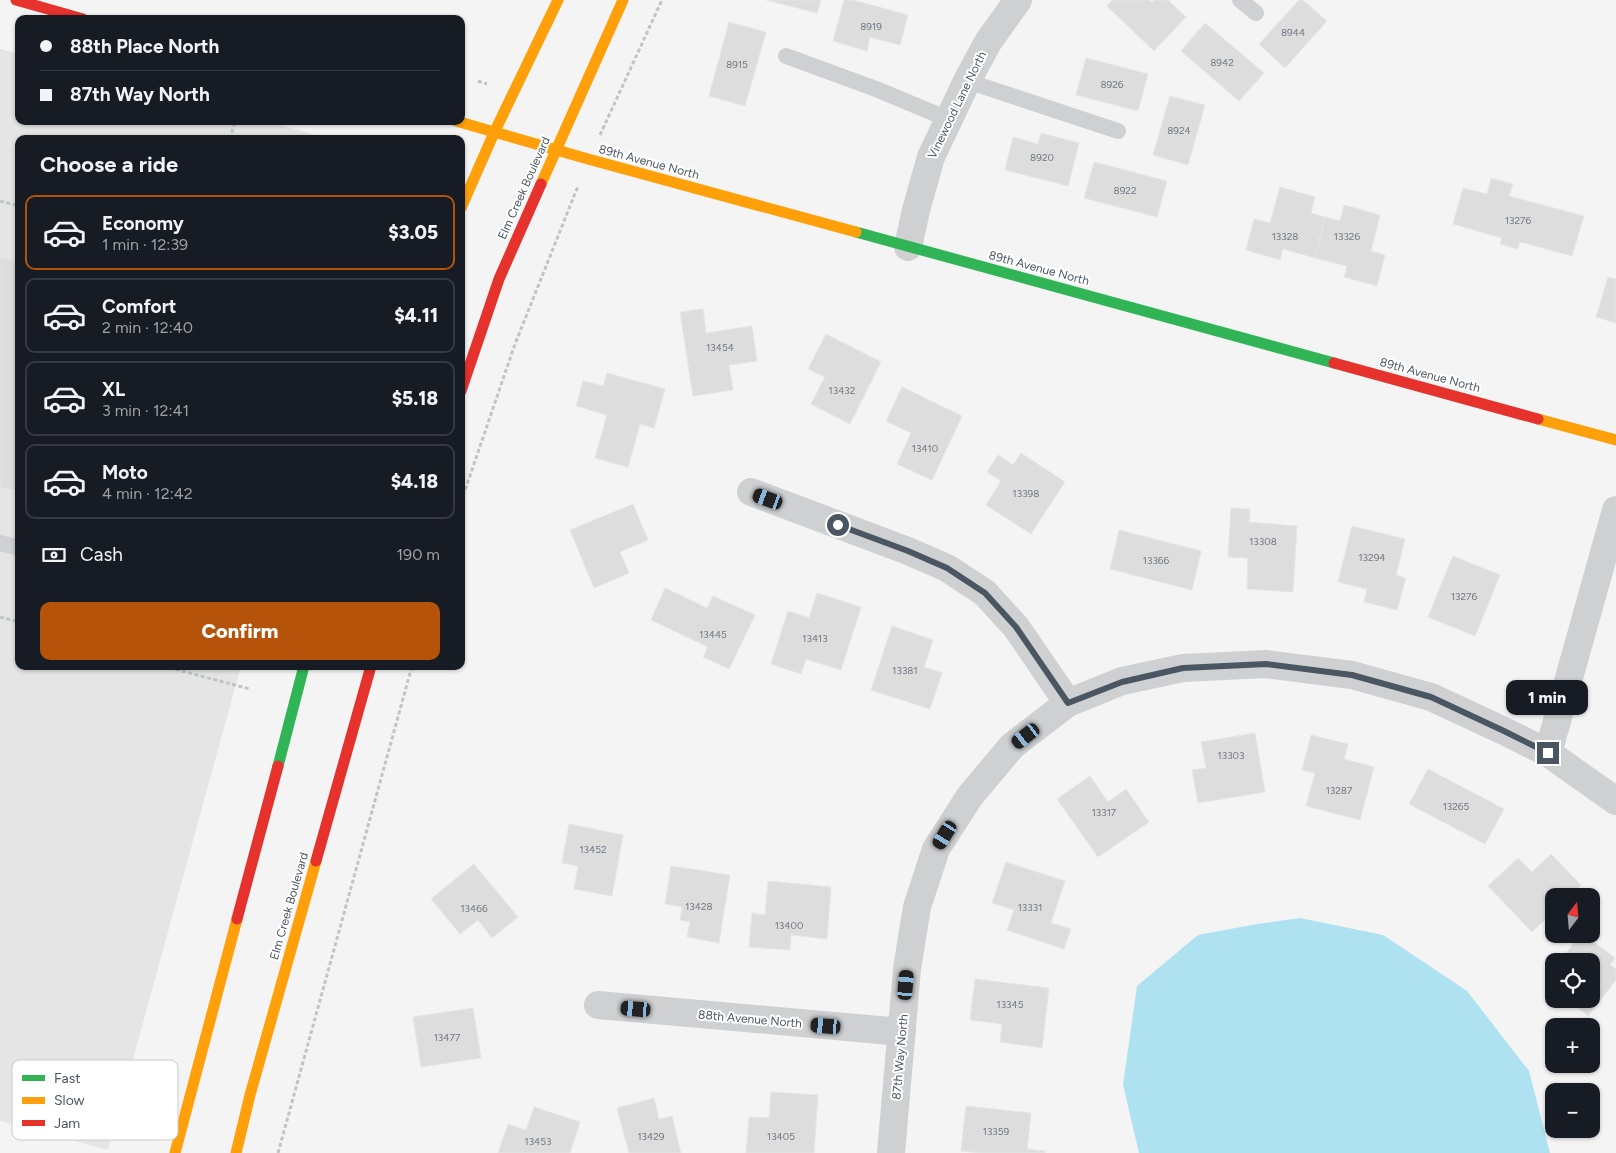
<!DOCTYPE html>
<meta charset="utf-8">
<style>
body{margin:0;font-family:Figtree,sans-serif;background:#242831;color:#f1f3f6;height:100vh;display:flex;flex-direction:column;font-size:19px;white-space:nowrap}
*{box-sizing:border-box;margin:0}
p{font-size:16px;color:#9ea1a6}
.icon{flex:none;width:28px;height:28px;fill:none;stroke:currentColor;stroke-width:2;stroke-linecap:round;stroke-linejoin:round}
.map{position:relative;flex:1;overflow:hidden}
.panel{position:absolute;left:15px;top:135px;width:450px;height:535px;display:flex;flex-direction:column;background:#171b24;border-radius:10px;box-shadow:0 1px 4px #0004}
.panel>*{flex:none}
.hud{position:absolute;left:15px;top:15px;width:450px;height:110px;border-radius:10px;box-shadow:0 1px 4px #0004;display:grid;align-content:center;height:110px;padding:0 25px;background:#171b24}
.needle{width:32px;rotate:16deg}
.controls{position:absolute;left:1545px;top:888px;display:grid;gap:10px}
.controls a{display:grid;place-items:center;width:55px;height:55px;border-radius:10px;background:#171b24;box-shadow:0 1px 4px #0004;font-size:25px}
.end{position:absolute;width:22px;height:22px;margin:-11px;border:6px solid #4a5661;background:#fff;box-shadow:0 0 0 2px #fff}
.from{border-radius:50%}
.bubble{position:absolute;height:35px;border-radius:10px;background:#171b24;box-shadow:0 1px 4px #0004;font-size:16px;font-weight:800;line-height:35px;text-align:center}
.car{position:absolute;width:15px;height:30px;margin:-15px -8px;border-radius:6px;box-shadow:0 0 4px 1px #0007;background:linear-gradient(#222 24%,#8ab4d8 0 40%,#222 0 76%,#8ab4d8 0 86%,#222 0)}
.hud b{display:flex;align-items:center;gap:18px;height:48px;font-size:19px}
.hud b+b{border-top:1px solid #363941}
.hud i{width:12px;height:12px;background:#f1f3f6}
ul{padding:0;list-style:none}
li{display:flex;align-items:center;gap:15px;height:75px;margin:0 10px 8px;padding:0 15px;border:2px solid #363941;border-radius:10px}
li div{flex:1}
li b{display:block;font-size:19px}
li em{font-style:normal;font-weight:800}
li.current{border-color:#b45309}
li>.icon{width:45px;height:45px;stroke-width:1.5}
h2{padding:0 25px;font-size:22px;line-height:60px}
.pay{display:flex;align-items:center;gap:12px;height:55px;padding:0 25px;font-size:19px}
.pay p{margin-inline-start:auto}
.button{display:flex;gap:10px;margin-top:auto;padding:10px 25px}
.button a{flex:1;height:58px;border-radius:10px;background:#b45309;color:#fff;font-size:20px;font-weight:800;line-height:58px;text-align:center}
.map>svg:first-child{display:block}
</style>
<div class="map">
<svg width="1616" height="1153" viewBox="0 0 1616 1153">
<rect width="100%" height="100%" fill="#f4f4f4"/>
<path fill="#e6e5e6" d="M0 49 19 54V121H266L330 139H19V666H241L108 1150 0 1121Z"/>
<path fill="#aee2f0" d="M1300 918 1383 935 1467 991 1529 1071 1550 1153H1139L1123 1085 1137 986 1198 935 1257 924Z"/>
<path fill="#ddddde" stroke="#e5e6e7" d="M766 0H821L817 13Z
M844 0H853L908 15 900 45 870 37 867 51 833 41Z
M1112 0H1149L1152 2 1154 0H1168L1186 17 1154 51 1107 6Z
M1299 0H1303L1327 21 1285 68 1259 44Z
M729 22 766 32 745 106 709 96Z
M1205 23 1264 73 1239 101 1181 51Z
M1086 58 1148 74 1138 111 1076 95Z
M1170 96 1205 105 1188 165 1153 155Z
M1041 133 1079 143 1068 186 1005 170 1013 137 1038 144Z
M1094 162 1167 181 1157 217 1084 198Z
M1491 178 1513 184 1509 196 1584 216 1572 256 1520 242 1518 249 1500 244 1502 238 1453 224 1463 188 1487 194Z
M1280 187 1315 197 1311 213 1325 217 1315 258 1283 249 1280 260 1246 250 1254 219 1270 223Z
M1344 205 1380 215 1371 251 1385 255 1377 286 1344 277 1347 266 1315 258 1325 217 1340 221Z
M0 257 19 262V492L0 487Z
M1608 277 1616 279V323L1596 317Z
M703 309 706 333 752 326 757 361 729 365 733 390 693 396 680 312Z
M826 334 881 362 850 424 811 404 825 377 808 369Z
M607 373 665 389 654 428 640 424 628 467 595 458 607 415 576 406 583 381 603 386Z
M902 387 962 416 932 480 897 464 911 433 886 421Z
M1021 453 1065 482 1031 534 986 505 1001 481 987 472 998 455 1013 465Z
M633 504 648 540 620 552 629 573 594 588 570 530Z
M1231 508 1250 509 1249 522 1297 526 1293 592 1247 589 1248 558 1228 557Z
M1352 526 1405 539 1396 575 1406 578 1397 610 1364 602 1367 589 1338 582Z
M1119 530 1201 551 1192 590 1110 569Z
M1453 556 1500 575 1475 636 1428 617Z
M665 588 707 608 713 596 755 615 729 669 703 657 708 647 651 620Z
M817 593 861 607 841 670 806 659 801 674 771 664 788 611 809 618Z
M892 626 933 640 924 667 942 673 930 709 871 690Z
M1255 733 1265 792 1198 803 1192 770 1206 768 1201 742Z
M1311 735 1348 744 1344 759 1374 767 1360 820 1306 806 1315 773 1302 770Z
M1428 769 1504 809 1485 844 1409 804Z
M1090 776 1108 802 1126 789 1149 822 1098 857 1057 799Z
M569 824 623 835 612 896 574 889 578 866 562 863Z
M1551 854 1581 885 1569 896H1554V911L1532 932 1488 886 1518 858 1532 872Z
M1006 862 1065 881 1051 923 1071 929 1064 949 1007 930 1014 910 992 903Z
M474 864 518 917 492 938 478 920 460 934 431 899Z
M671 866 730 875 719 943 687 937 690 922 680 920 682 907 665 904Z
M768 881 831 887 827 939 791 935 790 950 749 947 752 913 765 915Z
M1581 934H1583L1615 958 1610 965 1616 969V980L1588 1016 1566 999H1591V961H1565L1566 959 1563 957Z
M975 979 1049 988 1042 1048 1000 1042 1002 1024 970 1020Z
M473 1008 481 1058 421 1067 413 1017Z
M771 1092 818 1095 814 1153H746L749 1117 769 1118Z
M654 1098 659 1119 672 1116 681 1153H629L617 1108Z
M966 1106 1031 1113 1027 1149 1045 1151V1153H981L961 1151Z
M534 1107 580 1122 570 1153H498L508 1124 526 1130Z"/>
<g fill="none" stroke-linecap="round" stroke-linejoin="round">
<path stroke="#bcc7c4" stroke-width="3" stroke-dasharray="4 2.5" stroke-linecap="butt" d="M478 81 487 84
M600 135 662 0
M230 139 235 121
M0 201 19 206
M461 502 515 344 578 186
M0 617 19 622
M163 666 250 689
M278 1153 412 666"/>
<path stroke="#ced0d2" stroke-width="16" d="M1240 0 1256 13
M786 56 876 89 948 119
M967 81 1118 131
M0 543 19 548"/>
<path stroke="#ced0d2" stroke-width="28" d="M908 247 916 210 931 157 967 81 988 42 1018 0
M751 492 908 551 947 568 985 593 1016 627 1068 703
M1548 753 1616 510
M598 1005 902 1032
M891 1153 907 969 917 907 936 849 970 796 1012 746 1068 703 1122 681 1183 668 1266 664 1352 675 1431 697 1504 731 1548 753 1616 801"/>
<path stroke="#30b455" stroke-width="11" d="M856 232 1334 363
M278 766 304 666"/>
<path stroke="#ff9f0a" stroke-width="11" d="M456 121 588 159 856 232
M541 184 623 0
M461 208 494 133 558 0
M1538 419 1616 440
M175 1153 237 919
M236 1153 250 1095 316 861"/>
<path stroke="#e5322d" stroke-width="11" d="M16 0 83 19
M1334 363 1538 419
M461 391 499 279 541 184
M316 861 371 666
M237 919 278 766"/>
</g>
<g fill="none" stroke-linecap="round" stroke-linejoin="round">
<path stroke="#4a5661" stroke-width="6" d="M838 525 908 551 947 568 985 593 1016 627 1068 703 1122 682 1183 668 1266 664 1352 675 1431 697 1504 731 1548 753"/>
</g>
<g text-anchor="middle" stroke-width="4" stroke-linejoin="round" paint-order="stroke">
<g font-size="10" fill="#707881">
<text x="871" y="30">8919</text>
<text x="1293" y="36">8944</text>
<text x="1222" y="66">8942</text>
<text x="737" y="68">8915</text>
<text x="1112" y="88">8926</text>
<text x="1179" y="134">8924</text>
<text x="1042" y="161">8920</text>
<text x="1125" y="194">8922</text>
<text x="1518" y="224">13276</text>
<text x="1285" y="240">13328</text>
<text x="1347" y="240">13326</text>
<text x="720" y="351">13454</text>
<text x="842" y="394">13432</text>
<text x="925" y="452">13410</text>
<text x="1026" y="497">13398</text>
<text x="1263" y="545">13308</text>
<text x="1372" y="561">13294</text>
<text x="1156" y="564">13366</text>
<text x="1464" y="600">13276</text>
<text x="713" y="638">13445</text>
<text x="815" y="642">13413</text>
<text x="905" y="674">13381</text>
<text x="1231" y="759">13303</text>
<text x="1339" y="794">13287</text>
<text x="1456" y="810">13265</text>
<text x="1104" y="816">13317</text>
<text x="593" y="853">13452</text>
<text x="699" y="910">13428</text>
<text x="1030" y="911">13331</text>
<text x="474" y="912">13466</text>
<text x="789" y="929">13400</text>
<text x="1010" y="1008">13345</text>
<text x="447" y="1041">13477</text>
<text x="996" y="1135">13359</text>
<text x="651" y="1140">13429</text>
<text x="781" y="1140">13405</text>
<text x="538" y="1145">13453</text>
</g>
<g font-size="12" fill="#4a5661" stroke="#fff">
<text transform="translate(957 105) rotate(-64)" y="4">Vinewood Lane North</text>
<text transform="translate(649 162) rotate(15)" y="4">89th Avenue North</text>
<text transform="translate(524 188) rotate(-66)" y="4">Elm Creek Boulevard</text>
<text transform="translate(1039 268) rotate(15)" y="4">89th Avenue North</text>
<text transform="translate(1430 375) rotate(15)" y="4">89th Avenue North</text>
<text transform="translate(289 906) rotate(-74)" y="4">Elm Creek Boulevard</text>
<text transform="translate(750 1019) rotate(5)" y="4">88th Avenue North</text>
<text transform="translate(900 1057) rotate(-85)" y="4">87th Way North</text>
</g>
</g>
<rect x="12" y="1060" width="166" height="80" rx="8" fill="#fff" stroke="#c9ccd0" stroke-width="1"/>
<rect x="22" y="1075" width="23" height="6" fill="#30b455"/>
<rect x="22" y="1097" width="23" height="7" fill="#ff9f0a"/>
<rect x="22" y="1120" width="23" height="6" fill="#e5322d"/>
<g font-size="14" fill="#4a5661">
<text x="54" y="1083">Fast</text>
<text x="54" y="1105">Slow</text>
<text x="54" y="1128">Jam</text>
</g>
</svg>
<div class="controls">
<a><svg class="needle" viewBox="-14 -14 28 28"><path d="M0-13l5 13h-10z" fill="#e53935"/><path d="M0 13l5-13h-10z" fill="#9ea1a6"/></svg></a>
<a><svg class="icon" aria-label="locate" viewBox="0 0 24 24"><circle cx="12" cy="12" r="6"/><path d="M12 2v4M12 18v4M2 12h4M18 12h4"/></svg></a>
<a>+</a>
<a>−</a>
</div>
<i class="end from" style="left:838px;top:525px"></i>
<i class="end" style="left:1548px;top:753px"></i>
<div class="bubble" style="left:1506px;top:680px;width:82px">1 min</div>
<i class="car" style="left:768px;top:499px;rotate:290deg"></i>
<i class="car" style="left:1026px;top:736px;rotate:232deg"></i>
<i class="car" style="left:945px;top:835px;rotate:212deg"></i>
<i class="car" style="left:906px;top:985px;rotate:5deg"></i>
<i class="car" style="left:636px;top:1009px;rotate:275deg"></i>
<i class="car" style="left:826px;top:1026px;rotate:275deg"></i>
<div class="hud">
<b><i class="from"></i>88th Place North</b>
<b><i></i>87th Way North</b>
</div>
<section class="panel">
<h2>Choose a ride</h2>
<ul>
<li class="current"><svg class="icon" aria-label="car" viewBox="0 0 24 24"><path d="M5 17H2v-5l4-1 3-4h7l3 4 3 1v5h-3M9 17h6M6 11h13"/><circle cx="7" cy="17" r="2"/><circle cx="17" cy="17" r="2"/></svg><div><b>Economy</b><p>1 min · 12:39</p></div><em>$3.05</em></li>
<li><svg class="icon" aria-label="car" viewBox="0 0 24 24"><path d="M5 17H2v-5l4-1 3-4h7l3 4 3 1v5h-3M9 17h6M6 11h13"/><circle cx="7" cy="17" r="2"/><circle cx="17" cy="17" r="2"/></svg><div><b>Comfort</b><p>2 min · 12:40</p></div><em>$4.11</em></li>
<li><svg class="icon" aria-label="car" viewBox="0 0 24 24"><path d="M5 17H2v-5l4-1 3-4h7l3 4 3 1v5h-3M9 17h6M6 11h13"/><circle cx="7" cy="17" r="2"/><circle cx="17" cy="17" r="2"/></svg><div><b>XL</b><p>3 min · 12:41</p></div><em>$5.18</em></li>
<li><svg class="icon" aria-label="car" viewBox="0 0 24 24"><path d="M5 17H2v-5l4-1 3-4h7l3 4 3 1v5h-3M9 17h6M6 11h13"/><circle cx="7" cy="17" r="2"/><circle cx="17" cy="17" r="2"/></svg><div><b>Moto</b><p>4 min · 12:42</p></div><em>$4.18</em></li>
</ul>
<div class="pay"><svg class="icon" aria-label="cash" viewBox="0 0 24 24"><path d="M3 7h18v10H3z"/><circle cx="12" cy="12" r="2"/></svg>Cash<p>190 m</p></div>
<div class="button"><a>Confirm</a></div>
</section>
</div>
